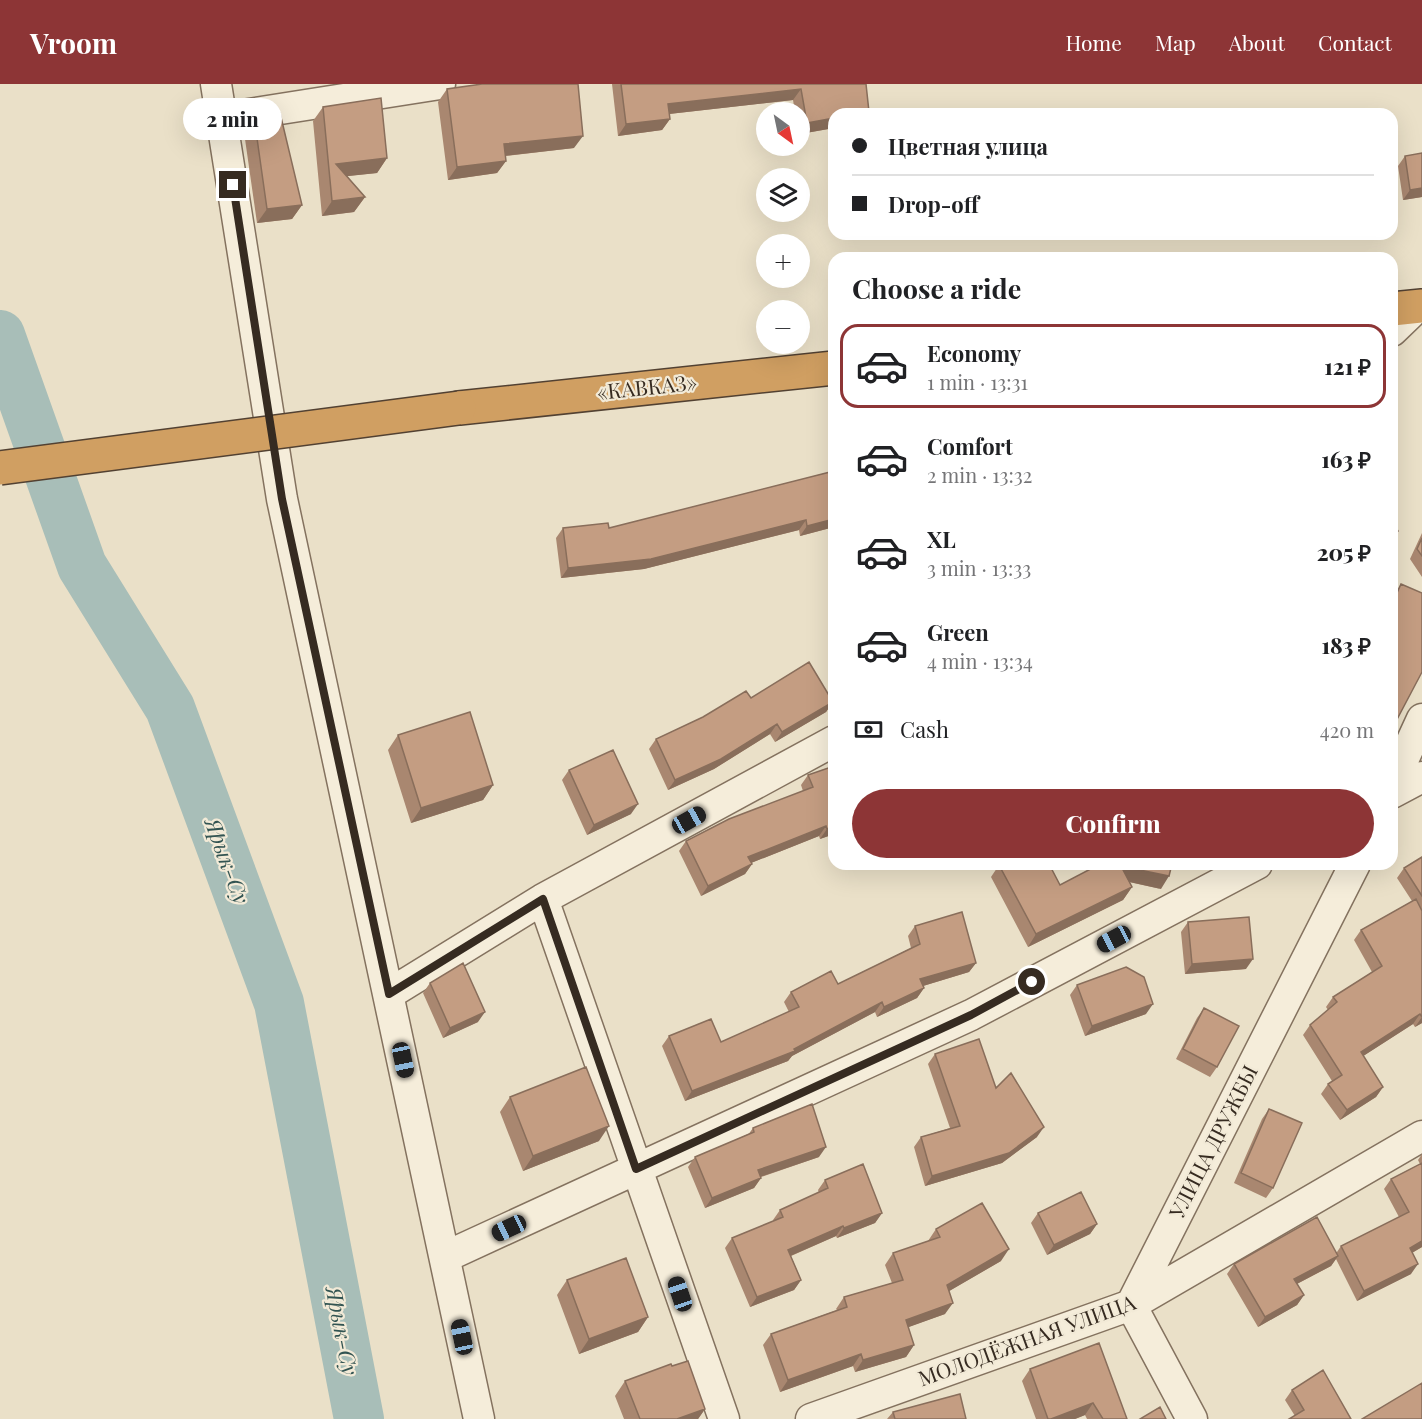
<!DOCTYPE html>
<meta charset="utf-8">
<style>
body{margin:0;font-family:"Playfair Display",serif;background:#f2f2f2;color:#202124;height:100vh;display:flex;flex-direction:column;font-size:22px;white-space:nowrap}
*{box-sizing:border-box;margin:0}
p{font-size:20px;color:#757577}
.icon{flex:none;width:33px;height:33px;fill:none;stroke:currentColor;stroke-width:2;stroke-linecap:round;stroke-linejoin:round}
.map{position:relative;flex:1;overflow:hidden}
.sheet{position:absolute;left:828px;top:168px;width:570px;height:618px;display:flex;flex-direction:column;background:#fff;border-radius:18px;box-shadow:0 6px 24px #0002}
.sheet>*{flex:none}
.top-card{position:absolute;left:828px;top:24px;width:570px;height:132px;border-radius:18px;box-shadow:0 6px 24px #0002;display:grid;align-content:center;height:132px;padding:0 24px;background:#fff}
.needle{width:39px;rotate:147deg}
.tools{position:absolute;left:756px;top:18px;display:grid;gap:12px}
.tools a{display:grid;place-items:center;width:54px;height:54px;border-radius:50%;background:#fff;box-shadow:0 6px 24px #0002;font-size:30px}
.end{position:absolute;width:27px;height:27px;margin:-14px;border:8px solid #362b21;background:#fff;box-shadow:0 0 0 3px #fff}
.from{border-radius:50%}
.bubble{position:absolute;height:42px;border-radius:21px;background:#fff;box-shadow:0 6px 24px #0002;font-size:20px;font-weight:800;line-height:42px;text-align:center}
.car{position:absolute;width:18px;height:36px;margin:-18px -9px;border-radius:8px;box-shadow:0 0 4px 2px #0007;background:linear-gradient(#222 24%,#8ab4d8 0 40%,#222 0 76%,#8ab4d8 0 86%,#222 0)}
.top-card b{display:flex;align-items:center;gap:21px;height:57px;font-size:22px}
.top-card b+b{border-top:2px solid #e0e0e0}
.top-card i{width:15px;height:15px;background:#202124}
ul{padding:0;list-style:none}
li{display:flex;align-items:center;gap:18px;height:84px;margin:0 12px 9px;padding:0 12px;border:3px solid transparent;border-radius:18px}
li div{flex:1}
li b{display:block;font-size:22px}
li em{font-style:normal;font-weight:800}
li.selected{border-color:#8d3536}
li>.icon{width:54px;height:54px;stroke-width:1.5}
h2{padding:0 24px;font-size:27px;line-height:72px}
.pay{display:flex;align-items:center;gap:15px;height:66px;padding:0 24px;font-size:22px}
.pay p{margin-inline-start:auto}
.cta{display:flex;gap:12px;margin-top:auto;padding:12px 24px}
.cta a{flex:1;height:69px;border-radius:36px;background:#8d3536;color:#fff;font-size:24px;font-weight:800;line-height:69px;text-align:center}
header{display:flex;align-items:center;gap:36px;box-sizing:border-box;height:84px;padding:0 30px;background:#8d3536;color:#fff}
header strong{font-size:28px}
nav{display:flex;gap:33px;margin-inline-start:auto;font-size:21px}
.map>svg:first-child{display:block}
</style>
<header>
<strong>Vroom</strong>
<nav><a>Home</a><a>Map</a><a>About</a><a>Contact</a></nav>
</header>
<div class="map">
<svg width="1422" height="1335" viewBox="0 0 1422 1335">
<rect width="100%" height="100%" fill="#eae0c8"/>
<g fill="none" stroke-linecap="round" stroke-linejoin="round">
<path stroke="#a8beb8" stroke-width="50" d="M0 251 82 482 170 624 279 919 359 1335"/>
<defs>
<path id="minor" d="M216 0 282 415 479 1335
M223 34 440 0
M1392 247 1418 222
M1392 700 1422 635
M1392 709 1422 693
M543 815 724 1335
M389 910 543 815 834 657
M445 1173 971 931 1257 780
M1131 1221 1355 780
M1131 1221 1192 1335
M811 1335 1131 1221 1422 1052"/>
<path id="highway" d="M1392 225 1422 222
M459 324 834 284"/>
</defs>
<use href="#minor" stroke="#84725f" stroke-width="33"/>
<use href="#highway" stroke="#524132" stroke-width="36"/>
<use href="#minor" stroke="#f5edda" stroke-width="30"/>
<use href="#highway" stroke="#d09f62" stroke-width="33"/>
<defs>
<path id="highway-bridge" d="M0 384 459 324"/>
</defs>
<use href="#highway-bridge" stroke="#524132" stroke-width="36" stroke-linecap="butt"/>
<use href="#highway-bridge" stroke="#d09f62" stroke-width="33"/>
</g>
<path fill="#a98770" d="M612 0H866L869 28 868 30H834V44L800 50V28H795L793 16 669 30 670 35 662 46 618 52Z
M447 5 574 64 505 72 506 77 497 89 448 96 438 18Z
M323 23 387 74 377 89 347 92 365 113 354 128 322 132 313 37Z
M254 33 302 121 292 135 257 139 244 48Z
M1405 72 1422 113 1403 116 1398 82Z
M834 387V443L800 452 799 446 644 485 561 494 556 454 563 444H609Z
M1422 449V493L1410 475Z
M1401 500 1394 641 1392 644V515Z
M751 614 833 618 826 628 775 658 770 650 714 685 668 706 649 665 656 655 703 633Z
M398 651 493 701 483 716 411 739 388 666Z
M834 682V750L820 755 819 752 751 779 752 780 745 790 701 812 679 767 686 757 803 707 801 701 808 691Z
M569 686 631 730 587 751 562 696Z
M1422 773V939L1415 943 1413 940 1363 972 1383 1003 1376 1013 1340 1036 1321 1010 1328 1000 1332 997 1303 951 1310 941 1328 926 1326 923 1333 913 1372 888 1354 856 1361 846 1412 817 1397 794 1404 784Z
M1100 780 1161 805 1129 798 1132 803 1123 816 1028 863 991 793 999 781 1060 801Z
M1188 838 1246 885 1185 890 1181 848Z
M915 842 976 879 969 888 923 902 924 904 917 914 877 933 875 928 792 972 788 977 685 1017 662 962 669 952 721 958 789 928 784 918 791 908 838 900 911 864 908 852Z
M430 899 478 938 443 954 423 909Z
M1077 901 1146 930 1085 952 1070 911Z
M1204 924 1217 983 1210 993 1176 975 1197 934Z
M935 970 996 1004 1037 1053 1002 1079 925 1102 914 1063 921 1053 950 1044 928 980Z
M510 1013 599 1057 523 1087 500 1028Z
M1269 1025 1273 1104 1266 1114 1234 1099 1262 1035Z
M753 1044 819 1073 761 1093V1094L754 1104 705 1124 688 1083 695 1073 748 1051Z
M1422 1070V1163L1412 1169 1411 1190 1357 1217 1336 1175 1331 1182 1297 1200 1304 1211 1297 1221 1258 1243 1227 1190 1234 1180 1337 1168 1341 1162 1399 1133 1384 1105 1391 1095 1420 1080 1418 1076Z
M825 1096 882 1129 875 1139 837 1154 836 1152 791 1172 801 1196 794 1206 750 1223 725 1164 732 1154 774 1137 773 1136 780 1126 819 1109 818 1106Z
M1038 1129 1097 1140 1090 1150 1047 1171 1031 1139Z
M936 1145 1001 1177 949 1207 945 1230 908 1243 914 1261 906 1273 855 1288 853 1282 780 1308 763 1261 771 1250 837 1226 836 1225 844 1213 892 1199 885 1181 893 1169 928 1157Z
M567 1196 648 1233 638 1248 579 1270 557 1211Z
M672 1282 705 1325 698 1335H624L615 1312 625 1297Z
M1030 1285 1127 1335H1087L1085 1331 1075 1335H1036L1022 1297Z
M1292 1306 1351 1335 1295 1332 1285 1316Z
M893 1328 966 1335H887Z"/>
<path fill="#896e5b" d="M801 5 793 16 660 31 668 20Z
M834 34V44L800 50 807 39Z
M670 35 662 46 618 52 626 40Z
M583 52 574 64 495 73 504 60Z
M387 74 377 89 330 94 336 80Z
M506 77 497 89 448 96 457 83Z
M1422 104V113L1403 116 1410 106Z
M365 113 354 128 322 132 332 117Z
M302 121 292 135 257 139 267 125Z
M834 435V443L800 452 807 442Z
M806 436 799 446 644 485 561 494 568 484Z
M1398 447 1392 456V451Z
M833 618 826 628 775 658 782 648Z
M777 640 770 650 714 685 668 706 675 696Z
M493 701 483 716 411 739 421 724Z
M638 720 631 730 587 751 594 741Z
M826 742 819 752 741 783 748 773Z
M834 742V750L820 755 827 745Z
M752 780 745 790 701 812 708 802Z
M1121 782 1169 792 1161 805 1112 794Z
M1132 803 1123 816 1028 863 1036 850Z
M1253 875 1246 885 1185 890 1192 880Z
M976 879 969 888 913 905 920 895Z
M924 904 917 914 877 933 884 923Z
M882 918 875 928 792 972 788 977 685 1017 692 1007 794 965Z
M1153 920 1146 930 1085 952 1092 942Z
M485 928 478 938 443 954 450 944Z
M1420 930 1413 940 1354 978 1361 968Z
M1422 933V939L1415 943Z
M1383 1003 1376 1013 1340 1036 1347 1026Z
M609 1042 599 1057 523 1087 533 1072Z
M1044 1043 1037 1053 1002 1079 925 1102 932 1092Z
M826 1063 819 1073 751 1096 758 1086Z
M761 1094 754 1104 705 1124 712 1114Z
M882 1129 875 1139 837 1154 844 1144Z
M1097 1140 1090 1150 1047 1171 1054 1161Z
M843 1142 836 1152 781 1176 788 1166Z
M1422 1157V1163L1403 1174 1410 1164Z
M1009 1165 1001 1177 939 1213 947 1201Z
M1338 1172 1331 1182 1287 1205 1294 1195Z
M1418 1180 1411 1190 1357 1217 1364 1207Z
M801 1196 794 1206 750 1223 757 1213Z
M1304 1211 1297 1221 1258 1243 1265 1233Z
M953 1219 945 1230 898 1247 906 1236Z
M648 1233 638 1248 579 1270 589 1255Z
M914 1261 906 1273 855 1288 863 1276Z
M861 1270 853 1282 780 1308 788 1296Z
M1093 1319 1085 1331 1075 1335H1051Z
M705 1325 698 1335H677Z"/>
<path fill="#c49d82" stroke="#896e5b" stroke-width="1.5" d="M482 0H578L583 52 504 60 506 77 457 83 447 5Z
M621 0H866L869 28 859 30H834V34L807 39 801 5 668 20 670 35 626 40Z
M381 14 387 74 336 80 365 113 332 117 323 23Z
M280 29 302 121 267 125 254 33Z
M1422 69V104L1410 106 1405 72Z
M834 387V435L807 442 806 436 651 475 568 484 563 444 608 439 609 444Z
M1392 437 1398 447 1392 451Z
M1422 454V472L1417 465Z
M1401 500 1422 509V588L1394 641 1392 640V552L1394 548 1392 546V520Z
M809 578 833 618 782 648 777 640 721 675 675 696 656 655 703 633 746 607 751 614Z
M470 628 493 701 421 724 398 651Z
M613 666 638 720 594 741 569 686Z
M834 682V742L827 745 826 742 748 773 752 780 708 802 686 757 729 735 813 703 808 691Z
M1422 773V812L1404 784Z
M1001 780H1049L1060 801 1100 780H1172L1169 792 1121 782 1132 803 1036 850 999 781Z
M1416 815 1422 827V933L1420 930 1361 968 1383 1003 1347 1026 1328 1000 1342 991 1310 941 1337 918 1333 913 1382 882 1361 846Z
M962 828 976 879 920 895 924 904 884 923 882 918 794 965 795 967 692 1007 669 952 711 935 721 958 799 923 791 908 831 887 838 900 920 860 915 842Z
M1249 833 1253 875 1192 880 1188 838Z
M463 879 485 928 450 944 430 899Z
M1126 883 1144 893 1153 920 1092 942 1077 901Z
M1204 924 1239 942 1217 983 1183 965Z
M979 955 996 1004 1011 989 1044 1043 1009 1069 932 1092 921 1053 960 1042 935 970Z
M586 983 609 1042 533 1072 510 1013Z
M812 1020 826 1063 758 1086 761 1094 712 1114 695 1073 754 1048 753 1044Z
M1269 1025 1302 1039 1273 1104 1241 1089Z
M1422 1079V1157L1410 1164 1418 1180 1364 1207 1341 1162 1409 1128 1391 1095Z
M863 1080 882 1129 844 1144 843 1142 788 1166 801 1196 757 1213 732 1154 783 1133 780 1126 828 1104 825 1096Z
M1081 1108 1097 1140 1054 1161 1038 1129Z
M982 1119 1009 1165 947 1201 953 1219 906 1236 914 1261 863 1276 861 1270 788 1296 771 1250 847 1223 844 1213 903 1196 893 1169 940 1153 936 1145Z
M1317 1133 1338 1172 1294 1195 1304 1211 1265 1233 1234 1180Z
M626 1174 648 1233 589 1255 567 1196Z
M1099 1259 1127 1335H1103L1093 1319 1051 1335H1048L1030 1285Z
M688 1277 705 1325 677 1335H640L625 1297 671 1280 672 1282Z
M1323 1286 1351 1335H1289L1304 1326 1292 1306Z
M1422 1299V1335H1362Z
M960 1310 966 1335H895L893 1328Z
M1160 1323 1166 1335H1140Z"/>
<g fill="none" stroke-linecap="round" stroke-linejoin="round">
<path stroke="#362b21" stroke-width="8" d="M233 101 282 415 389 910 543 815 636 1085 971 931 1032 898"/>
</g>
<g text-anchor="middle" stroke-width="4.5" stroke-linejoin="round" paint-order="stroke">
<g font-size="21" fill="#362b21" stroke="#f2ead7">
<text transform="translate(647 304) rotate(-6)" y="7">«КАВКАЗ»</text>
<text transform="translate(1214 1058) rotate(-63)" y="7">УЛИЦА ДРУЖБЫ</text>
<text transform="translate(1027 1257) rotate(-20)" y="7">МОЛОДЁЖНАЯ УЛИЦА</text>
</g>
<g font-size="22" font-style="italic" fill="#325452" stroke="#f2ead7">
<text transform="translate(227 777) rotate(70)" y="8">Ярык-Су</text>
<text transform="translate(342 1247) rotate(79)" y="8">Ярык-Су</text>
</g>
</g>
</svg>
<div class="tools">
<a><svg class="needle" viewBox="-14 -14 28 28"><path d="M0-13l5 13h-10z" fill="#e53935"/><path d="M0 13l5-13h-10z" fill="#757577"/></svg></a>
<a><svg class="icon" aria-label="layers" viewBox="0 0 24 24"><path d="M12 4l9 5-9 5-9-5zM3 14l9 5 9-5"/></svg></a>
<a>+</a>
<a>−</a>
</div>
<i class="end from" style="left:1032px;top:898px"></i>
<i class="end" style="left:233px;top:101px"></i>
<div class="bubble" style="left:183px;top:14px;width:99px">2 min</div>
<i class="car" style="left:689px;top:736px;rotate:61deg"></i>
<i class="car" style="left:1114px;top:855px;rotate:242deg"></i>
<i class="car" style="left:403px;top:976px;rotate:168deg"></i>
<i class="car" style="left:509px;top:1144px;rotate:245deg"></i>
<i class="car" style="left:680px;top:1210px;rotate:341deg"></i>
<i class="car" style="left:462px;top:1253px;rotate:348deg"></i>
<div class="top-card">
<b><i class="from"></i>Цветная улица</b>
<b><i></i>Drop-off</b>
</div>
<section class="sheet">
<h2>Choose a ride</h2>
<ul>
<li class="selected"><svg class="icon" aria-label="car" viewBox="0 0 24 24"><path d="M5 17H2v-5l4-1 3-4h7l3 4 3 1v5h-3M9 17h6M6 11h13"/><circle cx="7" cy="17" r="2"/><circle cx="17" cy="17" r="2"/></svg><div><b>Economy</b><p>1 min · 13:31</p></div><em>121 ₽</em></li>
<li><svg class="icon" aria-label="car" viewBox="0 0 24 24"><path d="M5 17H2v-5l4-1 3-4h7l3 4 3 1v5h-3M9 17h6M6 11h13"/><circle cx="7" cy="17" r="2"/><circle cx="17" cy="17" r="2"/></svg><div><b>Comfort</b><p>2 min · 13:32</p></div><em>163 ₽</em></li>
<li><svg class="icon" aria-label="car" viewBox="0 0 24 24"><path d="M5 17H2v-5l4-1 3-4h7l3 4 3 1v5h-3M9 17h6M6 11h13"/><circle cx="7" cy="17" r="2"/><circle cx="17" cy="17" r="2"/></svg><div><b>XL</b><p>3 min · 13:33</p></div><em>205 ₽</em></li>
<li><svg class="icon" aria-label="car" viewBox="0 0 24 24"><path d="M5 17H2v-5l4-1 3-4h7l3 4 3 1v5h-3M9 17h6M6 11h13"/><circle cx="7" cy="17" r="2"/><circle cx="17" cy="17" r="2"/></svg><div><b>Green</b><p>4 min · 13:34</p></div><em>183 ₽</em></li>
</ul>
<div class="pay"><svg class="icon" aria-label="cash" viewBox="0 0 24 24"><path d="M3 7h18v10H3z"/><circle cx="12" cy="12" r="2"/></svg>Cash<p>420 m</p></div>
<div class="cta"><a>Confirm</a></div>
</section>
</div>
